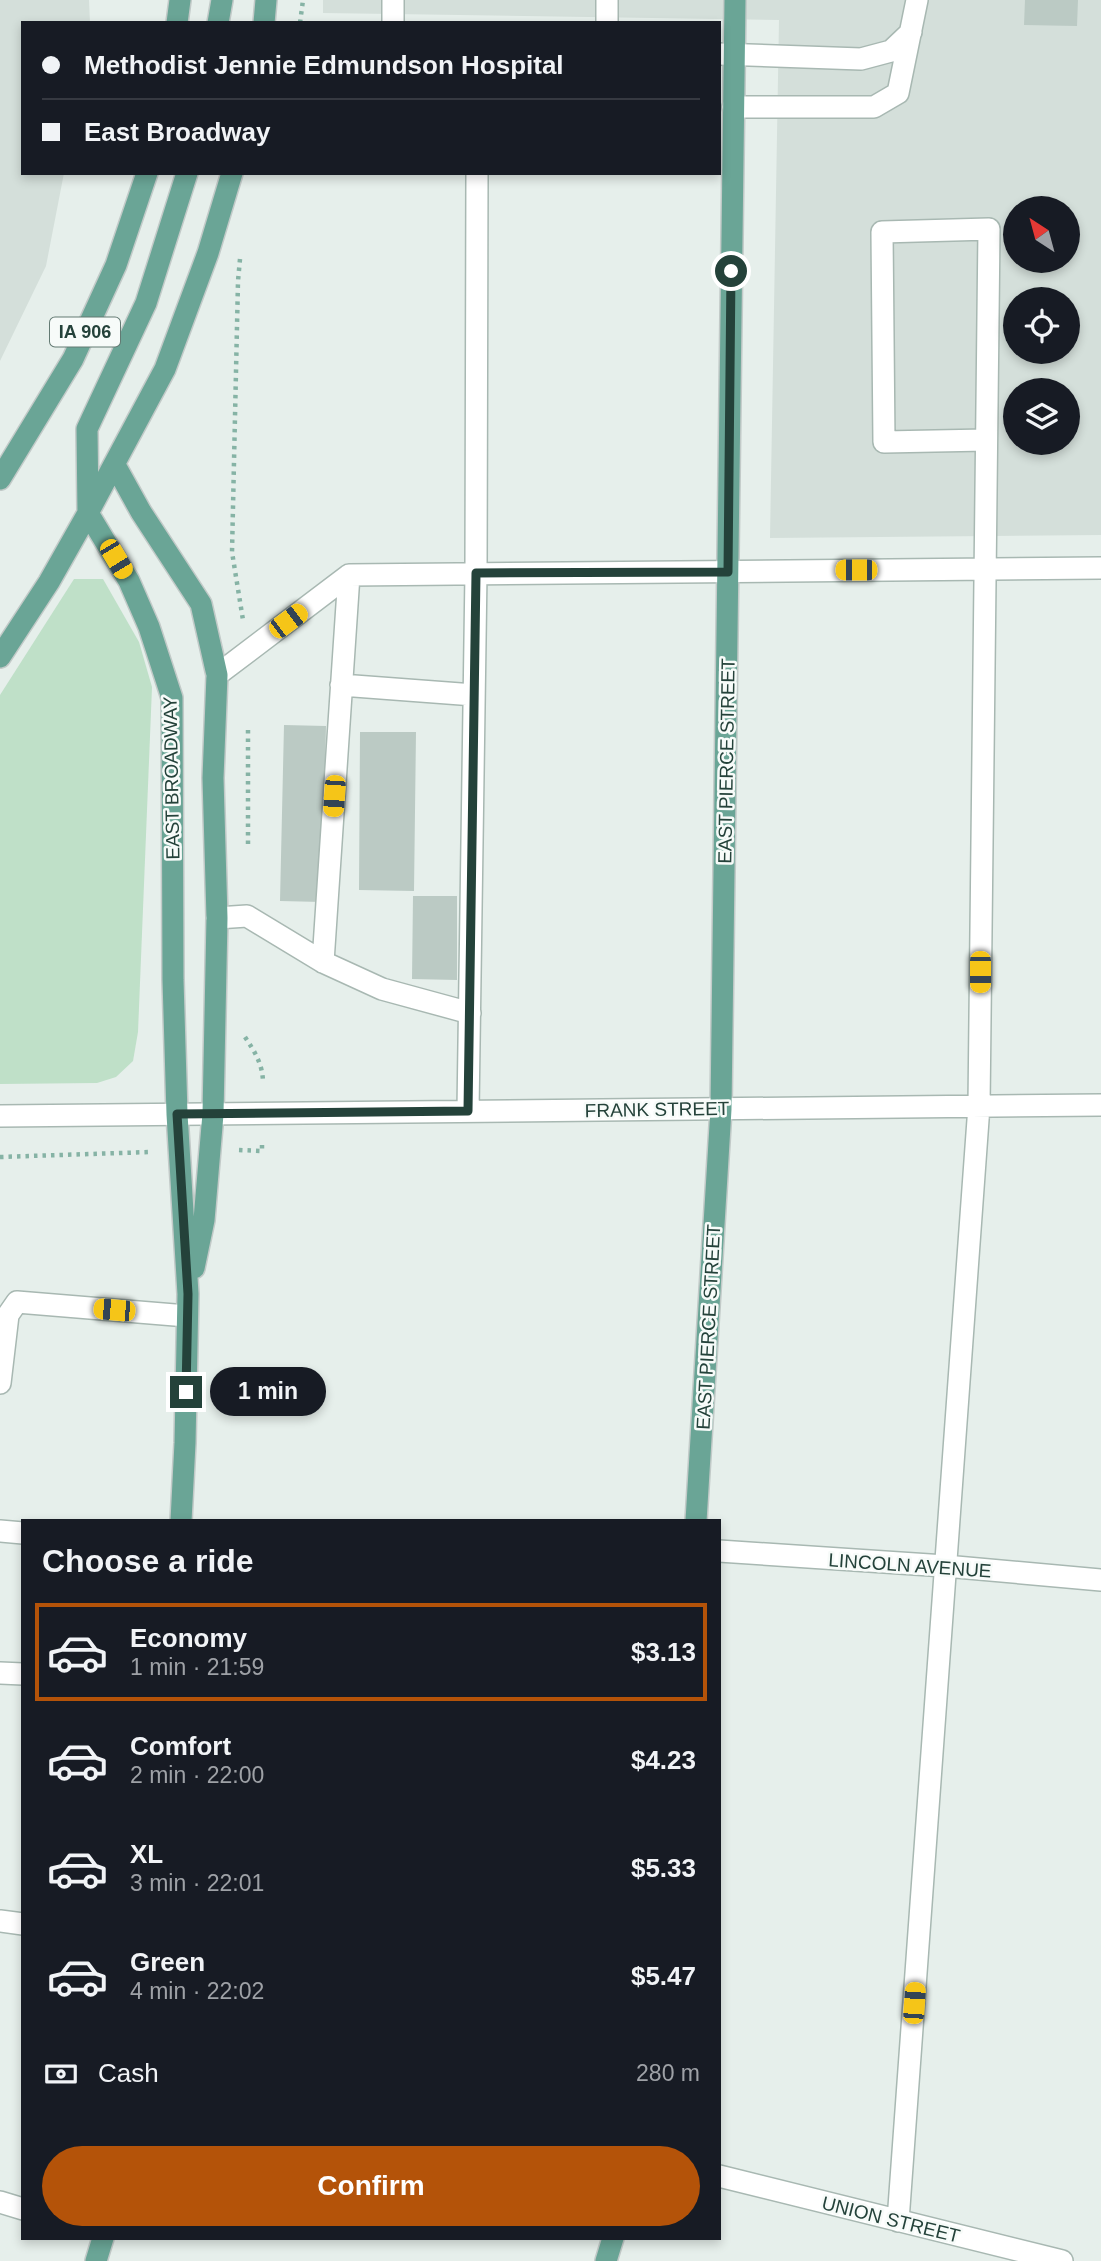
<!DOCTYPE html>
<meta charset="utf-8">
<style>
body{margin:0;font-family:Helvetica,sans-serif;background:#242831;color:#f1f3f6;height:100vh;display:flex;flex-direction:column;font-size:26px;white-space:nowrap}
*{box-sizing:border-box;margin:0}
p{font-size:23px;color:#9ea1a6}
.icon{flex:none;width:38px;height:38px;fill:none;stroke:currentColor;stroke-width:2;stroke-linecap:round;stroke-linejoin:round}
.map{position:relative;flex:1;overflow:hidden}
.sheet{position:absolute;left:21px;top:1519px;width:700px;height:721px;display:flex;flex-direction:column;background:#171b24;border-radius:0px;box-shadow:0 4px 10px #0003}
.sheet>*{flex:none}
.guide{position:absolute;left:21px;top:21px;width:700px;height:154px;border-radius:0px;box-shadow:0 4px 10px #0003;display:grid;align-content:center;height:154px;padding:0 21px;background:#171b24}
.needle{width:46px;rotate:324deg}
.tools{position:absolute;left:1003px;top:196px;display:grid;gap:14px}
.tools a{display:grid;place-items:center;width:77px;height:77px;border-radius:50%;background:#171b24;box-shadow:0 4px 10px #0003;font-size:35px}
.end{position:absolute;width:32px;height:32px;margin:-16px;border:9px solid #24423a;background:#fff;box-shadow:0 0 0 4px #fff}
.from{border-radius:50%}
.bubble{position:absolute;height:49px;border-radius:24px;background:#171b24;box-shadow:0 4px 10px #0003;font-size:23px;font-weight:700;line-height:49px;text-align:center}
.car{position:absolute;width:21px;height:42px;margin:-21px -10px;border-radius:9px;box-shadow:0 0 5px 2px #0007;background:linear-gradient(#f5c518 24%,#345 0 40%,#f5c518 0 76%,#345 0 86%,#f5c518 0)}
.guide b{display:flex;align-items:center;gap:24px;height:66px;font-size:26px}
.guide b+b{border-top:2px solid #363941}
.guide i{width:18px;height:18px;background:#f1f3f6}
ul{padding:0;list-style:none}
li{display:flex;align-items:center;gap:21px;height:98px;margin:0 14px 10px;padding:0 7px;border:4px solid transparent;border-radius:0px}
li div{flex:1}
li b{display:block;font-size:26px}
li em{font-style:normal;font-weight:700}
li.active{border-color:#b45309}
li>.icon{width:63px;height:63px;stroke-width:1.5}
h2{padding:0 21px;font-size:32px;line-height:84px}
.pay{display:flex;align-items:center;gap:18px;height:77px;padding:0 21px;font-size:26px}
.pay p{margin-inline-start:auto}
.button{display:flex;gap:14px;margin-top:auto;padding:14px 21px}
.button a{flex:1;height:80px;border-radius:42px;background:#b45309;color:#fff;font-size:28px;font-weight:700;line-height:80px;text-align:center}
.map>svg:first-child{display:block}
</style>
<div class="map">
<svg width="1101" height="2261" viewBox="0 0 1101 2261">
<rect width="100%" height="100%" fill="#e6efeb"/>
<path fill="#d4dfda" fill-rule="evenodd" d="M0 0H89L90 23H23V173H64L46 266 0 361Z
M323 0H1101V535L770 538 779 20 323 13ZM1015 208H1068V261H1015ZM1015 299H1068V352H1015ZM1015 390H1068V443H1015Z"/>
<path fill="#bfe0c8" d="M74 579H103L139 642 152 687 138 1032 133 1061 116 1077 97 1083 0 1084V695Z"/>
<path fill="#bbcac4" d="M1025 0H1078L1077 26 1024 25Z
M284 725 326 726 322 902 280 901Z
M360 732H416L414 891 359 890Z
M413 896H457V980L412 979Z"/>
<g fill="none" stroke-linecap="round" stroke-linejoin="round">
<defs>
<path id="minor" d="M393 23V0
M607 23V0
M719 54 861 59 891 51 911 32
M733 107H874L898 93 917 0
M217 675 349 575 1101 568
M341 685 474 695
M217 918 247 916 323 962 382 989 470 1013
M323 962 349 575
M468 1111 476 573 477 173
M0 1116 1101 1105
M0 1383 8 1315 17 1302 187 1316
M0 1531 23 1533
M719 1551 945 1566 1101 1580
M0 1673 23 1674
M0 1921 23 1924
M719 2176 1062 2261
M0 2202 23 2209
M898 2221 979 1106 989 229 882 232 884 442 986 440"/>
<path id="major" d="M177 23 180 0
M218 23 222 0
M264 23 266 0
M115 465 141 512 201 604 217 675 213 778 217 918 213 1114 204 1220 194 1268
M0 479 73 359 116 265 147 173
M0 657 49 582 88 513 165 369 208 253 232 173
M181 1521 185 1443 188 1294 177 1114 173 980 172 698 149 627 129 581 88 513 87 429 146 303 187 173
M696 1521 721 1109 735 0
M96 2261 103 2238
M606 2261 613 2238"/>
</defs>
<use href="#minor" stroke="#a8b8b2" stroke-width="24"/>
<use href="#major" stroke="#c2cac8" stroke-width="24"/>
<path stroke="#86b3a5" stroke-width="4.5" stroke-dasharray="3.5 5" stroke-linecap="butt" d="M300 23 303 0
M240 259 238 281 232 552 243 620
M248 730V844
M245 1037C255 1052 263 1065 263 1083
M239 1150 262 1151V1141
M0 1157 150 1152"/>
<use href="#minor" stroke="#fff" stroke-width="21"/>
<use href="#major" stroke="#6aa596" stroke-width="21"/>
</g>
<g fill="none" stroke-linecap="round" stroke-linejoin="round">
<path stroke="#24423a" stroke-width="9" d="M186 1392 188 1294 177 1114 468 1111 476 573 728 572 731 271"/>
</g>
<g text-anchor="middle" stroke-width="5" stroke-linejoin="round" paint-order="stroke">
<rect fill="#f7fbf9" stroke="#637a73" stroke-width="2" x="50" y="317.5" width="70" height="29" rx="5"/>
<g font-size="18" font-weight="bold" fill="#24423a">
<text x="85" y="338">IA 906</text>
</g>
<g font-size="19" fill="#24423a" stroke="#f7fbf9">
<text transform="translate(726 761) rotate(-89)" y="7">EAST PIERCE STREET</text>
<text transform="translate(171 778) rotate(-91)" y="7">EAST BROADWAY</text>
<text transform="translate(657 1109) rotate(-1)" y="7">FRANK STREET</text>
<text transform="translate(708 1327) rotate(-87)" y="7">EAST PIERCE STREET</text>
<text transform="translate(910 1565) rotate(4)" y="7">LINCOLN AVENUE</text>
<text transform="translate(891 2219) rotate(14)" y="7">UNION STREET</text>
</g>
</g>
</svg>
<div class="tools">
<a><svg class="needle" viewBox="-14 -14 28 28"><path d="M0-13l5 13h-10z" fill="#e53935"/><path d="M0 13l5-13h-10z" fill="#9ea1a6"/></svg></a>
<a><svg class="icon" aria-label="locate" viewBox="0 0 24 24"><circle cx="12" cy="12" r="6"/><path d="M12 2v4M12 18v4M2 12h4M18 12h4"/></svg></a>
<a><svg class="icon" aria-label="layers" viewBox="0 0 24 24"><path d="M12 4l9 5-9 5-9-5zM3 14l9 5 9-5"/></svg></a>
</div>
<i class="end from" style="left:731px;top:271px"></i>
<i class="end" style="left:186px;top:1392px"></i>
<div class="bubble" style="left:210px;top:1367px;width:116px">1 min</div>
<i class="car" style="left:116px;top:559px;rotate:149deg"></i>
<i class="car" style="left:856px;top:570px;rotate:270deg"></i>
<i class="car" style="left:288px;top:621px;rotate:53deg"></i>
<i class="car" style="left:334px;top:796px;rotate:184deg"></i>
<i class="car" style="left:980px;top:972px;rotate:180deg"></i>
<i class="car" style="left:114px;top:1310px;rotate:275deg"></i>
<i class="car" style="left:914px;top:2003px;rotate:4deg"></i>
<div class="guide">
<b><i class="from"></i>Methodist Jennie Edmundson Hospital</b>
<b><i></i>East Broadway</b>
</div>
<section class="sheet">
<h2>Choose a ride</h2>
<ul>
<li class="active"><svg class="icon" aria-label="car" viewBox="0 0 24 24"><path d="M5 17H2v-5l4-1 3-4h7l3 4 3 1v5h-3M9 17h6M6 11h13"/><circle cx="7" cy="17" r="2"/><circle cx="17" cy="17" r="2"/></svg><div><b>Economy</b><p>1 min · 21:59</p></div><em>$3.13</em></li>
<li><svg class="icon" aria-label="car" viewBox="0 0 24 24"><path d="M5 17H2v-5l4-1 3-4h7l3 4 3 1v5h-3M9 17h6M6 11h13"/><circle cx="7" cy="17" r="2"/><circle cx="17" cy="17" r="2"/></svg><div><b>Comfort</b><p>2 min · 22:00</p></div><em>$4.23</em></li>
<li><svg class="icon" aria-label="car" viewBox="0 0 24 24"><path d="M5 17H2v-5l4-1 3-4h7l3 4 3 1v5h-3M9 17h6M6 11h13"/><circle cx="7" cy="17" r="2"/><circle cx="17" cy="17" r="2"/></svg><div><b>XL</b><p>3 min · 22:01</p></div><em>$5.33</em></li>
<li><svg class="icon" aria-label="car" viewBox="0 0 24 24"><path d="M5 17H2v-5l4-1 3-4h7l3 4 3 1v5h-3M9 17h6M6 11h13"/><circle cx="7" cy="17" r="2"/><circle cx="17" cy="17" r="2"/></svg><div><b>Green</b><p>4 min · 22:02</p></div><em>$5.47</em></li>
</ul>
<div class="pay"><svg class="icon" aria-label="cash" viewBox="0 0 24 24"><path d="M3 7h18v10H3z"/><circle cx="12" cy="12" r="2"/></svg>Cash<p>280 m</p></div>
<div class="button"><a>Confirm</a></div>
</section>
</div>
